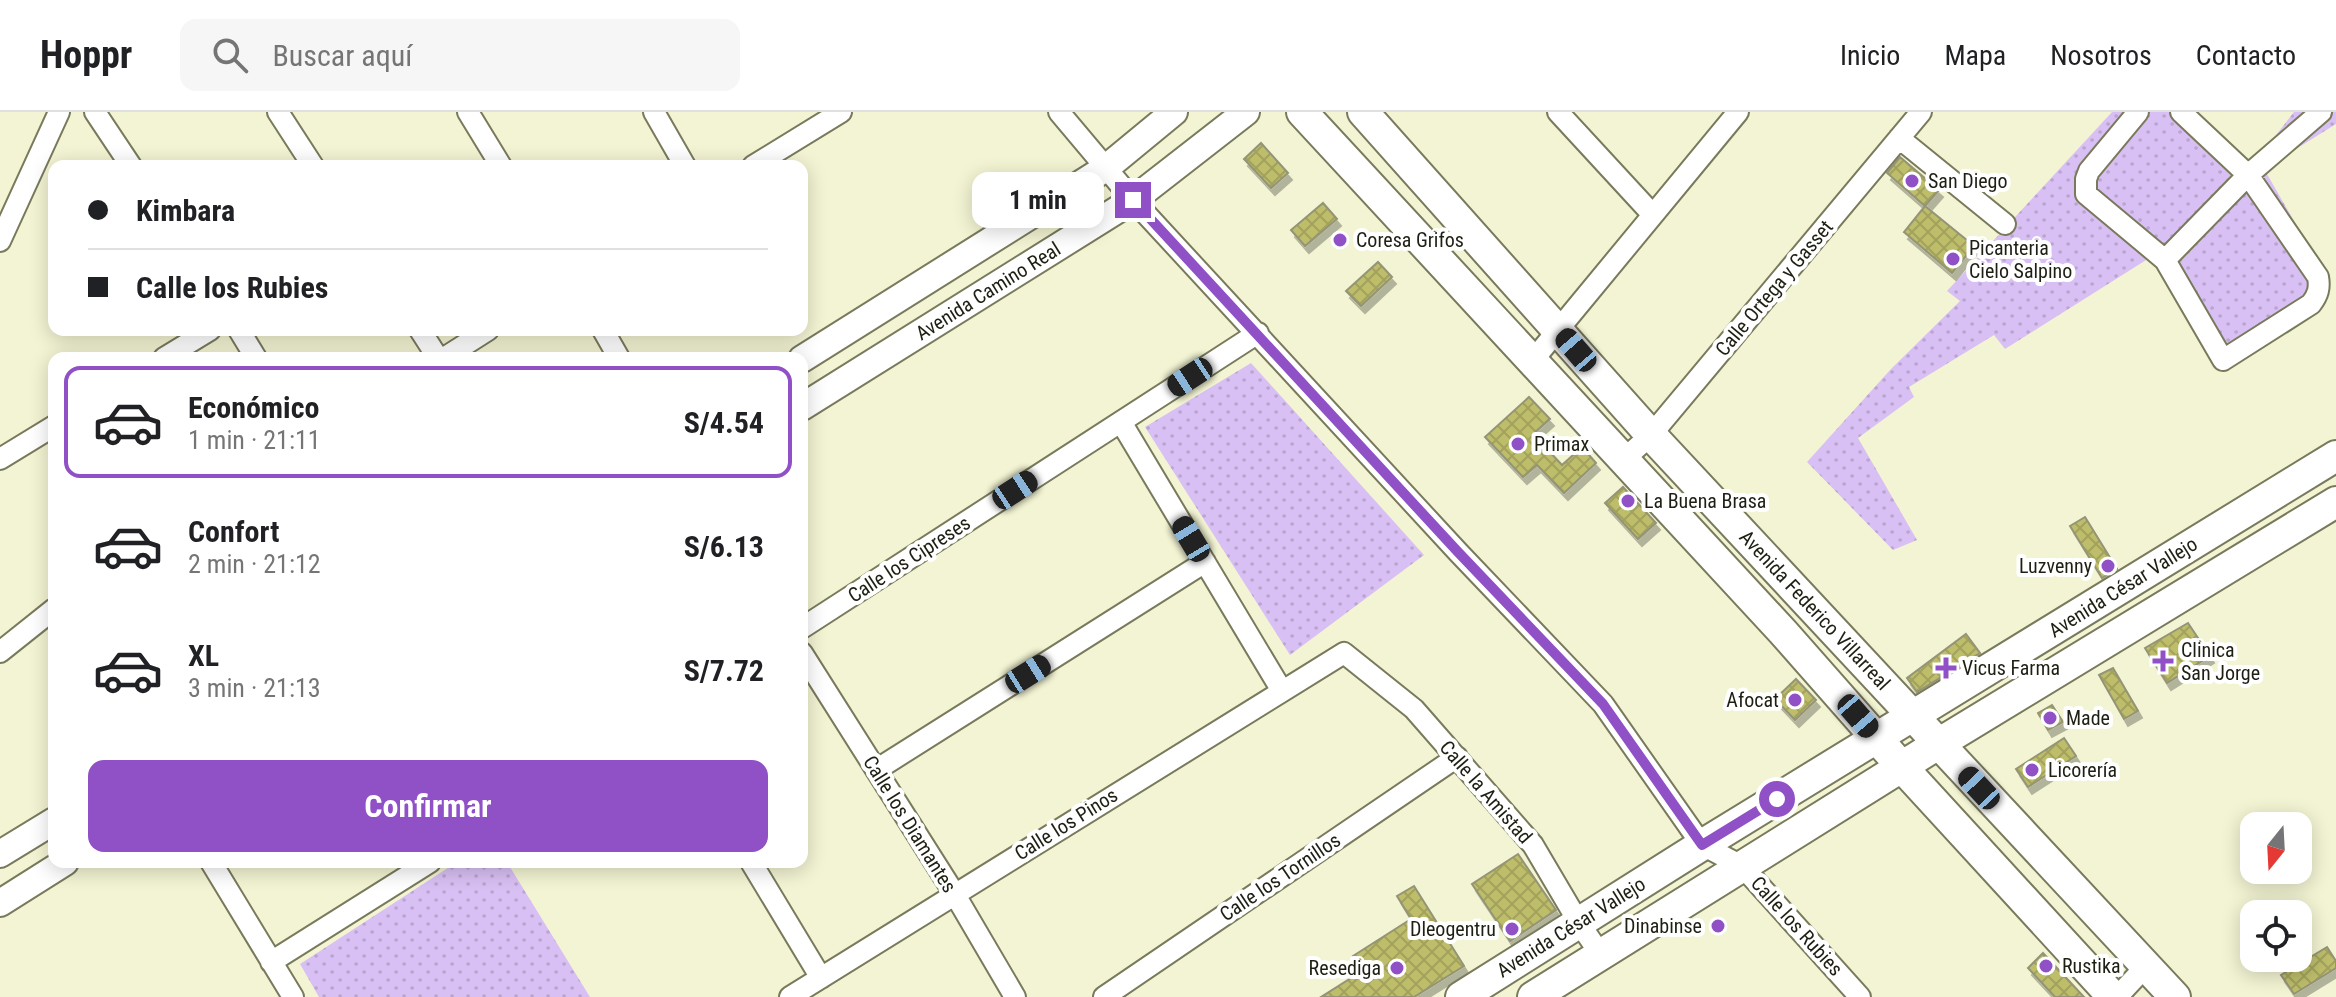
<!DOCTYPE html>
<html lang="es">
<meta charset="utf-8">
<style>
body{margin:0;font-family:"Roboto Condensed",sans-serif;background:#f6f6f6;color:#202124;height:100vh;display:flex;flex-direction:column;font-size:30px;white-space:nowrap}
*{box-sizing:border-box;margin:0}
p{font-size:26px;color:#757577}
.icon{flex:none;width:44px;height:44px;fill:none;stroke:currentColor;stroke-width:2;stroke-linecap:round;stroke-linejoin:round}
.map{position:relative;flex:1;overflow:hidden}
.side{position:absolute;left:48px;top:240px;width:760px;height:516px;display:flex;flex-direction:column;background:#fff;border-radius:16px;box-shadow:0 4px 20px #0003}
.side>*{flex:none}
.banner{position:absolute;left:48px;top:48px;width:760px;height:176px;border-radius:16px;box-shadow:0 4px 20px #0003;display:grid;align-content:center;height:176px;padding:0 40px;background:#fff}
.needle{width:52px;rotate:198deg}
.controls{position:absolute;left:2240px;top:700px;display:grid;gap:16px}
.controls a{display:grid;place-items:center;width:72px;height:72px;border-radius:16px;background:#fff;box-shadow:0 4px 20px #0003;font-size:40px}
.end{position:absolute;width:36px;height:36px;margin:-18px;border:10px solid #9050c6;background:#fff;box-shadow:0 0 0 4px #fff}
.from{border-radius:50%}
.bubble{position:absolute;height:56px;border-radius:16px;background:#fff;box-shadow:0 4px 20px #0003;font-size:26px;font-weight:700;line-height:56px;text-align:center}
.car{position:absolute;width:24px;height:48px;margin:-24px -12px;border-radius:10px;box-shadow:0 0 6px 2px #0007;background:linear-gradient(#222 24%,#8ab4d8 0 40%,#222 0 76%,#8ab4d8 0 86%,#222 0)}
.banner b{display:flex;align-items:center;gap:28px;height:76px;font-size:30px}
.banner b+b{border-top:2px solid #e0e0e0}
.banner i{width:20px;height:20px;background:#202124}
ul{padding:14px 0 0;list-style:none}
li{display:flex;align-items:center;gap:24px;height:112px;margin:0 16px 12px;padding:0 24px;border:4px solid transparent;border-radius:16px}
li div{flex:1}
li b{display:block;font-size:30px}
li em{font-style:normal;font-weight:700}
li.current{border-color:#9050c6}
li>.icon{width:72px;height:72px;stroke-width:1.5}
.cta{display:flex;gap:16px;margin-top:auto;padding:16px 40px}
.cta a{flex:1;height:92px;border-radius:16px;background:#9050c6;color:#fff;font-size:32px;font-weight:700;line-height:92px;text-align:center}
header{display:flex;align-items:center;gap:48px;box-sizing:border-box;height:112px;padding:0 40px;background:#fff;border-bottom:2px solid #e0e0e0}
header strong{font-size:38px}
nav{display:flex;gap:44px;margin-inline-start:auto;font-size:28px}
.search{width:560px;height:72px;background:#f6f6f6;display:flex;align-items:center;gap:20px;box-sizing:border-box;padding:0 28px;border-radius:16px;color:#757577;font-size:30px}
.map>svg:first-child{display:block}
</style>
<header>
<strong>Hoppr</strong>
<div class="search"><svg class="icon" aria-label="search" viewBox="0 0 24 24"><circle cx="10" cy="10" r="6"/><path d="M15 15l6 6"/></svg>Buscar aquí</div>
<nav><a>Inicio</a><a>Mapa</a><a>Nosotros</a><a>Contacto</a></nav>
</header>
<div class="map">
<svg width="2336" height="885" viewBox="0 0 2336 885">
<defs>
<pattern id="park-dots" width="8" height="8" patternUnits="userSpaceOnUse" patternTransform="scale(2)"><rect width="8" height="8" fill="#d9c0f4"/><path d="M2 2h.1M6 6h.1" fill="none" stroke="#baa5d0" stroke-width="1.8" stroke-linecap="round"/></pattern>
<pattern id="building-cross-hatch" width="8" height="8" patternUnits="userSpaceOnUse" patternTransform="scale(2)"><rect width="8" height="8" fill="#bdbd6b"/><path d="M0 0l8 8M0 8l8-8" fill="none" stroke="#a2a25c"/></pattern>
<filter id="shadow"><feDropShadow dx="4" dy="7" stdDeviation="0" flood-color="#0004"/></filter>
</defs>
<rect width="100%" height="100%" fill="#f3f4d3"/>
<path fill="url(#park-dots)" d="M2112 0H2188L2252 54 2294 0H2336V12L2264 57 2330 171 2223 236 2162 138 2005 237 1994 223 1909 275 1914 285 1858 326 1917 428 1893 438 1807 350 1891 257 1960 189 1947 179Z
M1251 251 1424 443 1290 543 1145 315Z
M457 750H507L590 885H319L300 852Z"/>
<path fill="url(#building-cross-hatch)" stroke="#949476" stroke-width="2" filter="url(#shadow)" d="M1261 31 1288 61 1271 76 1244 47Z
M1900 45 1939 78 1925 94 1887 61Z
M1323 91 1337 107 1305 134 1291 118Z
M1925 94 1974 134 1952 161 1904 120Z
M1378 150 1392 165 1361 194 1346 179Z
M1529 285 1550 307 1533 322 1562 353 1582 335 1596 351 1564 381 1537 353 1523 365 1485 325Z
M1623 375 1656 411 1638 427 1605 391Z
M2085 405 2117 457 2102 466 2070 414Z
M2188 511 2210 544 2167 571 2145 536Z
M1966 522 1980 541 1917 580 1907 566Z
M2113 556 2138 599 2124 607 2099 563Z
M1796 567 1816 588 1795 608 1775 587Z
M2052 593 2063 610 2048 618 2038 601Z
M2064 626 2076 644 2028 675 2016 657Z
M1518 742 1556 798 1510 829 1472 772Z
M1414 774 1464 854 1414 885H1321L1362 859 1353 844 1411 807 1397 784Z
M2327 835 2336 849V856L2294 882 2281 863Z
M2043 841 2084 885H2055L2028 856Z"/>
<g fill="none" stroke-linecap="round" stroke-linejoin="round">
<defs>
<path id="minor" d="M95 0 131 54
M278 0 313 54
M468 0 501 54
M654 0 685 54
M1059 0 1133 88 1458 440 1603 592 1702 733 1742 754 1860 885
M1558 0 1653 103
M2138 0 2089 59 2086 67V82L2165 148 2223 248 2311 192C2318 183 2320 176 2318 165L2248 63 2181 0
M1899 26 2005 112
M753 54 841 0
M0 129 59 0
M2165 148 2248 63 2321 0
M239 218 256 246
M420 218 438 246
M603 218 619 246
M164 246 210 218
M444 246 488 218
M1534 247 1738 0
M1121 310 1282 579
M0 347 54 314
M1623 348 1651 323 1921 0
M802 516 1258 221
M0 540 54 497
M802 541 954 781 1015 885
M876 658 1205 450
M211 750 293 885
M751 750 821 866
M271 850 430 750
M790 885 1344 541 1414 597 1533 733 1579 811 1601 843
M1104 885 1457 645
M2117 885 2146 854"/>
<path id="tertiary" d="M802 247 1106 56 1174 0
M802 295 1133 88 1246 0
M0 742 54 709
M0 791 65 750"/>
<path id="secondary" d="M1302 0 1783 520 1902 655 2113 885
M1363 0 1651 323 2175 885
M1461 885 1702 733 2336 344
M1533 885 1938 632 2336 390"/>
</defs>
<use href="#minor" stroke="#797a5c" stroke-width="24"/>
<use href="#tertiary" stroke="#797a5c" stroke-width="30"/>
<use href="#secondary" stroke="#797a5c" stroke-width="34"/>
<use href="#minor" stroke="#fff" stroke-width="20"/>
<use href="#tertiary" stroke="#fff" stroke-width="26"/>
<use href="#secondary" stroke="#fff" stroke-width="30"/>
</g>
<g fill="none" stroke-linecap="round" stroke-linejoin="round">
<path stroke="#9050c6" stroke-width="10" d="M1133 88 1458 440 1603 592 1702 733 1777 687"/>
</g>
<g fill="#9050c6" stroke="#fff" stroke-width="3">
<circle cx="1912" cy="69" r="8"/>
<circle cx="1340" cy="128" r="8"/>
<circle cx="1953" cy="147" r="8"/>
<circle cx="1518" cy="332" r="8"/>
<circle cx="1628" cy="389" r="8"/>
<circle cx="2108" cy="454" r="8"/>
<path d="M2159 537h8v8h8v8h-8v8h-8v-8h-8v-8h8z"/>
<path d="M1942 544h8v8h8v8h-8v8h-8v-8h-8v-8h8z"/>
<circle cx="1795" cy="588" r="8"/>
<circle cx="2050" cy="606" r="8"/>
<circle cx="2032" cy="658" r="8"/>
<circle cx="1718" cy="814" r="8"/>
<circle cx="1512" cy="817" r="8"/>
<circle cx="2046" cy="854" r="8"/>
<circle cx="1397" cy="856" r="8"/>
</g>
<g text-anchor="middle" stroke-width="8" stroke-linejoin="round" paint-order="stroke">
<g font-size="20" fill="#1e1f13" stroke="#fff" text-anchor="start">
<text x="1928" y="76">San Diego</text>
<text x="1356" y="135">Coresa Grifos</text>
<text x="1969" y="143">Picanteria<tspan x="1969" dy="23">Cielo Salpino</tspan></text>
<text x="1534" y="339">Primax</text>
<text x="1644" y="396">La Buena Brasa</text>
<text x="2092" y="461" text-anchor="end">Luzvenny</text>
<text x="2181" y="545">Clinica<tspan x="2181" dy="23">San Jorge</tspan></text>
<text x="1962" y="563">Vicus Farma</text>
<text x="1779" y="595" text-anchor="end">Afocat</text>
<text x="2066" y="613">Made</text>
<text x="2048" y="665">Licorería</text>
<text x="1702" y="821" text-anchor="end">Dinabinse</text>
<text x="1496" y="824" text-anchor="end">Dleogentru</text>
<text x="2062" y="861">Rustika</text>
<text x="1381" y="863" text-anchor="end">Resediga</text>
</g>
<g font-size="20" fill="#1e1f13" stroke="#fff">
<text transform="translate(1774 176) rotate(-50)" y="7">Calle Ortega y Gasset</text>
<text transform="translate(988 179) rotate(-32)" y="7">Avenida Camino Real</text>
<text transform="translate(909 447) rotate(-33)" y="7">Calle los Cipreses</text>
<text transform="translate(2123 475) rotate(-32)" y="7">Avenida César Vallejo</text>
<text transform="translate(1815 498) rotate(47)" y="7">Avenida Federico Villarreal</text>
<text transform="translate(1486 680) rotate(49)" y="7">Calle la Amistad</text>
<text transform="translate(910 712) rotate(58)" y="7">Calle los Diamantes</text>
<text transform="translate(1066 712) rotate(-32)" y="7">Calle los Pinos</text>
<text transform="translate(1280 765) rotate(-34)" y="7">Calle los Tornillos</text>
<text transform="translate(1797 814) rotate(48)" y="7">Calle los Rubies</text>
<text transform="translate(1571 815) rotate(-32)" y="7">Avenida César Vallejo</text>
</g>
</g>
</svg>
<div class="controls">
<a><svg class="needle" viewBox="-14 -14 28 28"><path d="M0-13l5 13h-10z" fill="#e53935"/><path d="M0 13l5-13h-10z" fill="#757577"/></svg></a>
<a><svg class="icon" aria-label="locate" viewBox="0 0 24 24"><circle cx="12" cy="12" r="6"/><path d="M12 2v4M12 18v4M2 12h4M18 12h4"/></svg></a>
</div>
<i class="end from" style="left:1777px;top:687px"></i>
<i class="end" style="left:1133px;top:88px"></i>
<div class="bubble" style="left:972px;top:60px;width:132px">1 min</div>
<i class="car" style="left:1576px;top:238px;rotate:319deg"></i>
<i class="car" style="left:1190px;top:265px;rotate:237deg"></i>
<i class="car" style="left:1015px;top:378px;rotate:57deg"></i>
<i class="car" style="left:1191px;top:427px;rotate:329deg"></i>
<i class="car" style="left:1028px;top:562px;rotate:58deg"></i>
<i class="car" style="left:1858px;top:604px;rotate:139deg"></i>
<i class="car" style="left:1979px;top:676px;rotate:317deg"></i>
<div class="banner">
<b><i class="from"></i>Kimbara</b>
<b><i></i>Calle los Rubies</b>
</div>
<section class="side">
<ul>
<li class="current"><svg class="icon" aria-label="car" viewBox="0 0 24 24"><path d="M5 17H2v-5l4-1 3-4h7l3 4 3 1v5h-3M9 17h6M6 11h13"/><circle cx="7" cy="17" r="2"/><circle cx="17" cy="17" r="2"/></svg><div><b>Económico</b><p>1 min · 21:11</p></div><em>S/4.54</em></li>
<li><svg class="icon" aria-label="car" viewBox="0 0 24 24"><path d="M5 17H2v-5l4-1 3-4h7l3 4 3 1v5h-3M9 17h6M6 11h13"/><circle cx="7" cy="17" r="2"/><circle cx="17" cy="17" r="2"/></svg><div><b>Confort</b><p>2 min · 21:12</p></div><em>S/6.13</em></li>
<li><svg class="icon" aria-label="car" viewBox="0 0 24 24"><path d="M5 17H2v-5l4-1 3-4h7l3 4 3 1v5h-3M9 17h6M6 11h13"/><circle cx="7" cy="17" r="2"/><circle cx="17" cy="17" r="2"/></svg><div><b>XL</b><p>3 min · 21:13</p></div><em>S/7.72</em></li>
</ul>
<div class="cta"><a>Confirmar</a></div>
</section>
</div>
